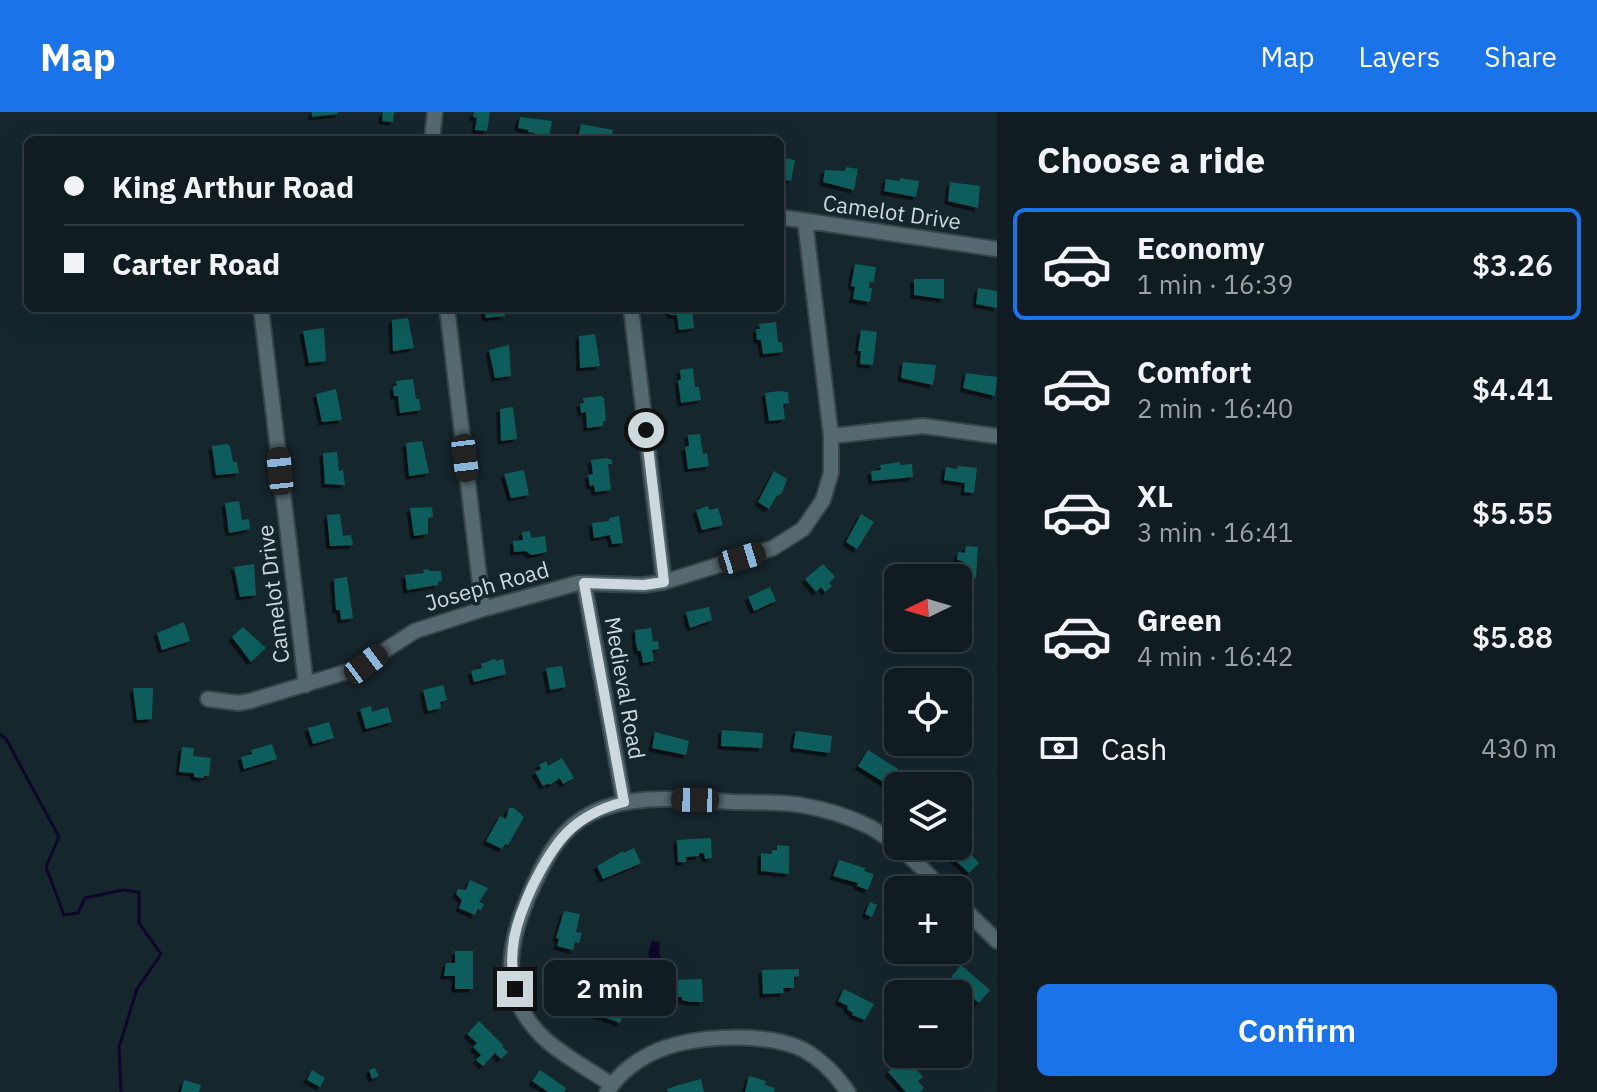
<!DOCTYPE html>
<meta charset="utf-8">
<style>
body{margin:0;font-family:"IBM Plex Sans",sans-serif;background:#19252a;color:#f1f3f6;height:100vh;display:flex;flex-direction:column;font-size:30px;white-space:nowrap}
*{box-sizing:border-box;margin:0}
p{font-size:26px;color:#9ca1a5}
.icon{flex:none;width:44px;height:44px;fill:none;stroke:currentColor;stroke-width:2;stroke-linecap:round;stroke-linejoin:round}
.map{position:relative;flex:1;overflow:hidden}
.drawer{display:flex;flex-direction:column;background:#101c22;width:600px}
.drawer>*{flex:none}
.banner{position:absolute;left:24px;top:24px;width:760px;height:176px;border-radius:12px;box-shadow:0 8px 32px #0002,0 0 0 2px #303a40;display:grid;align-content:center;height:176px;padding:0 40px;background:#101c22}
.needle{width:52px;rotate:265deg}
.controls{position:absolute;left:884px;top:452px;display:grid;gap:16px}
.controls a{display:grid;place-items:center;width:88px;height:88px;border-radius:12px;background:#101c22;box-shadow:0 8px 32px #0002,0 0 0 2px #303a40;font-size:40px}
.end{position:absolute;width:36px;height:36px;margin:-18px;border:10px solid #ced9dd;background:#111;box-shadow:0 0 0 4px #111}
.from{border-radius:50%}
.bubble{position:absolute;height:56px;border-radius:12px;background:#101c22;box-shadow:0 8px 32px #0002,0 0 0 2px #303a40;font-size:26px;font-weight:600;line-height:56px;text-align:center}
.car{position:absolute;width:24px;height:48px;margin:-24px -12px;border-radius:10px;box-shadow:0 0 6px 2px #0007;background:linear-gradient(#222 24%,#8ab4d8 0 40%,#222 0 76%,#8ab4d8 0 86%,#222 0)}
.banner b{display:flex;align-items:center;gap:28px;height:76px;font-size:30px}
.banner b+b{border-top:2px solid #303a40}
.banner i{width:20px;height:20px;background:#f1f3f6}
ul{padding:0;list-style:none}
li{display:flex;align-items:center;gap:24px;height:112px;margin:0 16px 12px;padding:0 24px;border:4px solid transparent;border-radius:12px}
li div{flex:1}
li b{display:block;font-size:30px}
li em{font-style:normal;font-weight:600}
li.current{border-color:#1a73e8}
li>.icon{width:72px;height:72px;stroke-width:1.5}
h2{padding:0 40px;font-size:36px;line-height:96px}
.pay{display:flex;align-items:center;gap:20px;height:88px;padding:0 40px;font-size:30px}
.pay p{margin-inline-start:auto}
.action{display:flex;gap:16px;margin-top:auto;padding:16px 40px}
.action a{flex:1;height:92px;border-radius:12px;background:#1a73e8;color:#fff;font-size:32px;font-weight:600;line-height:92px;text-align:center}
header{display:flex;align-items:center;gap:48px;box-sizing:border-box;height:112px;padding:0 40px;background:#1a73e8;color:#fff}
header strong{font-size:38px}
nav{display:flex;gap:44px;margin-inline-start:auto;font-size:28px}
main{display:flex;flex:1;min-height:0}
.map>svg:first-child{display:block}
</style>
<header>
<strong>Map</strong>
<nav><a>Map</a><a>Layers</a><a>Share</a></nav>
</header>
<main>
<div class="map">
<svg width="997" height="980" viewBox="0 0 997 980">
<defs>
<filter id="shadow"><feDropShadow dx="-3.5" dy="3.5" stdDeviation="0" flood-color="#0009"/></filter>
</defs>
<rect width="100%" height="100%" fill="#16262d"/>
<path fill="#0f072b" d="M652 828 660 831 659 841 662 847 655 853 651 851 648 842Z"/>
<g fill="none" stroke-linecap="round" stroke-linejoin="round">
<path stroke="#0f072b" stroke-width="3" d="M0 622 6 627 59 725 46 755 64 803 78 801 85 786 123 778 139 780V811L161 842 137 877 119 935 121 980"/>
</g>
<path fill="#0d5d5c" filter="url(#shadow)" d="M312 0H338V2L312 5Z
M383 0H394L393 10 382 9Z
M474 0H490L487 19 475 18 477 6 473 5Z
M520 5 552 9 549 24 535 23V21L528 20V18L518 16Z
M581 12 613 18 611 28 578 27Z
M784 46 795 48 791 69 781 67 780 64V48L783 49Z
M846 55 858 57 854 78 823 70 825 58 845 59Z
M900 66 919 69 916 85 884 79 886 67 900 69Z
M950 70 980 74 978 96 948 89Z
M855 152 876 155 874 170H870L869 176H872L870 190 853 187 855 175 851 174Z
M914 167H944V187L914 183Z
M978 176 997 179V196L976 192Z
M484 196H504L505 204 486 206Z
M669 196H692L694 216 679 218 677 203H670Z
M408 206 414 236 393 239 392 208Z
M776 210 778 230H782L783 240 763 242 761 228H757L756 217H760L759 212Z
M324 216 326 249 309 251 303 219Z
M861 218 877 220 873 253 860 252 861 239H858Z
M595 222 600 254 580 256 579 224Z
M509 233 511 264 495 266 489 238Z
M903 250 936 253 933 273 901 266Z
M693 256 695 275H699L701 288 681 291 678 268H681L680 258Z
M966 261 997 265 995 284 963 276Z
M413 267 416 287H419L421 298 400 301 398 284H394L393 274H397L396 269Z
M336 277 342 308 322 310 316 282Z
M779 279 788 280 789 291 783 292 785 307 769 309 765 281Z
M601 284 604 286 606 309H603V314L587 316 586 300 581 301 580 291H584L583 286Z
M513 295 517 327 501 329 500 297Z
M700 322 703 342 707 341 709 354 688 357 685 335 689 334 688 323Z
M422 329 429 361 409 364 406 331Z
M227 332 230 334 233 350H237L239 361 216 363 212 334Z
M337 340 339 359 343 358 345 373 325 372 323 341Z
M607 346 612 348V352H608L611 378 595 380 594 373 590 374 588 363 593 362 591 348Z
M900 350V353L912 352 913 365 872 369 871 359 881 358 880 353Z
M958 354 977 356 974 381 964 380 965 371 944 368 946 355 957 357Z
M524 358 529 383 511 386 504 362Z
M774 359 787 367 782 381 776 385 769 397 758 390Z
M239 389 242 408 249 407 250 417 229 421 225 391Z
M708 394 709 398 718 396 723 413 702 418 696 398Z
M432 395 433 405 428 406V422L414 424 410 396Z
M340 402 343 424 351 423 353 433 330 434 327 403Z
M861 402 874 410 857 437 846 430Z
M619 404 623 431 612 432 610 423 594 426 592 411 609 409V406Z
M530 419 531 426 545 424 547 440 532 443 525 439 514 440 513 429 523 428 522 420Z
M966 434 978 435 976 466 951 463 952 454 962 455 963 449 957 448 958 440 965 441Z
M254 452 256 483 240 485 234 455Z
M823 452 835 465 829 471 832 474 825 480 821 475 816 480 805 467Z
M429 457V459H441L442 469 438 470V473L407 478 405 463 424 461 423 458Z
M347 465 353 506 341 508 340 498H336L334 467Z
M770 475 776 489 754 499 748 485Z
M709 495 712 508 690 516 686 500Z
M184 510 190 529 162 538 157 521Z
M243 515 266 536 251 550 232 525Z
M651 516 653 530 658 529 659 537 652 538 654 549 643 551 641 539H638L636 532 635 518Z
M495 547 496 549 503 547 506 562 474 570 471 559 482 556 481 552Z
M562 554 566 575 550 578 546 556Z
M443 573 447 588 440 590 441 596 428 599 423 578Z
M133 576H153L152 607 137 608Z
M371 594 372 600 388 595 392 610 366 617 360 597Z
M329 610 334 626 313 632 308 616Z
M722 618 763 621 762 636 721 634Z
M796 619 832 624 830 641 793 636Z
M655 620 689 629 686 643 652 636Z
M272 632 277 647 244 657 241 645 252 642 251 638Z
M182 635 194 636 193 644 211 646 209 664H204V666L194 665V661L179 660Z
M868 638 898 657 888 673 858 654Z
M562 646 574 666 563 672 560 666 550 673 549 671 543 674 535 660 541 657 539 653 546 649 548 654Z
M509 696H514L524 705 508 733 505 732 502 737 486 729 500 704 506 707Z
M711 726 712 746 705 747 704 741H699V744L686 745V750H678L677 728Z
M958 729 979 751 969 761 945 739 950 734H958Z
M777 733 789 734V762L761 759V741L772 742V738H777Z
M634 736 641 751 603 767 597 754 623 739 624 741Z
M839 748 865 756 864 759 874 762 868 778 857 774 858 771 833 764Z
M470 768 488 776 479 790 484 792 481 798 478 797 475 803 459 796 462 788 456 782 458 777 466 778Z
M870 790 877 793 872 805 865 802Z
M564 799 580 802 576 820 582 821 579 831 575 830 573 838 557 834 559 827 556 826Z
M455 839H473V877H455V864H444L446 851H455Z
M961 853 990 878 979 891 965 879 958 887V882H952L959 872 951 865Z
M799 857V864L794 865V876H783L784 881 763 882 762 858Z
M702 867 703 890H691L682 888V885H674L673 868Z
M844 877 874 892 865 908 852 903 853 901 847 897 848 894 838 889Z
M582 878 626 896 620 911 575 895Z
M479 909 504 934 502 935 508 940 501 947 495 941 483 954 476 948 481 943 473 935 477 931 467 922Z
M901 948 906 954 910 950 923 965 918 969 924 976 920 980H906L888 960Z
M375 956 379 964 372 967 369 958Z
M312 958 325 966 320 975 307 968Z
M540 958 566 976 564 980H548L532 969Z
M749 964 766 969 765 973 775 976 774 980H745Z
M701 967 704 980H668L667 977 679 973Z
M184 968 201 973 199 980H181Z"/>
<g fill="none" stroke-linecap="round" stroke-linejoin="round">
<defs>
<path id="minor" d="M432 28 435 0
M780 105 997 137
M261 196 306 573
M447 196 483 497
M631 196 664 470
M831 324 923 314 997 324
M584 471 624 690
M208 587 238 591 250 589 356 557 415 519 483 497 578 471 644 473 664 470 773 436 803 417 823 388 831 361V324L805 109
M958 791 997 829
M612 973C590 958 565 945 546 928 495 882 508 827 534 772 547 744 561 717 590 702 633 680 686 688 734 690 756 690 779 690 801 693 824 697 848 704 870 715 898 730 921 756 944 778
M607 980C619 961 639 946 659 938 696 923 768 920 804 938 822 948 836 963 848 980"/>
</defs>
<use href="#minor" stroke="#374449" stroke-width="18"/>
<use href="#minor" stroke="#566970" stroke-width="14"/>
</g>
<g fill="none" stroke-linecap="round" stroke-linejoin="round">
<path stroke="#ced9dd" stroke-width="10" d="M515 877C507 838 516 810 532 775 554 730 573 703 624 690L584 471 644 473 664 470 646 318"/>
</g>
<g text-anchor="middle" stroke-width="7" stroke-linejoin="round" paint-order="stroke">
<g font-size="22" fill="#ced9dd" stroke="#16262d">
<text transform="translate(892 100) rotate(8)" y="8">Camelot Drive</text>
<text transform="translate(487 474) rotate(-16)" y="8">Joseph Road</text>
<text transform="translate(273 482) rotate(-97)" y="8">Camelot Drive</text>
<text transform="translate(625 576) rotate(80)" y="8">Medieval Road</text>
</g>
</g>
</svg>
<div class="controls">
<a><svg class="needle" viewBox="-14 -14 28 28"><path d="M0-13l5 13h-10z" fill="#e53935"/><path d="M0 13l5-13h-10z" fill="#9ca1a5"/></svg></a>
<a><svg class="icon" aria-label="locate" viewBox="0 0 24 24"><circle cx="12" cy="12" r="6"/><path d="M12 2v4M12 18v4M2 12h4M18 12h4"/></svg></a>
<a><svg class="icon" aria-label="layers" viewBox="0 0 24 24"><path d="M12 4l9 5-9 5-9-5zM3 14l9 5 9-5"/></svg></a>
<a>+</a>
<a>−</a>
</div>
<i class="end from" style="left:646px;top:318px"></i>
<i class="end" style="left:515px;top:877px"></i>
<div class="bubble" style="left:544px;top:848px;width:132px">2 min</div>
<i class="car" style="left:465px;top:346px;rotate:173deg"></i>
<i class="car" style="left:280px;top:359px;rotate:354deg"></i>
<i class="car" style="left:742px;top:446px;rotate:73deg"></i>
<i class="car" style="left:366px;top:552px;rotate:53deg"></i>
<i class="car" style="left:695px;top:688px;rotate:271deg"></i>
<div class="banner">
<b><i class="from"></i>King Arthur Road</b>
<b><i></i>Carter Road</b>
</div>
</div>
<section class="drawer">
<h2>Choose a ride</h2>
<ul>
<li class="current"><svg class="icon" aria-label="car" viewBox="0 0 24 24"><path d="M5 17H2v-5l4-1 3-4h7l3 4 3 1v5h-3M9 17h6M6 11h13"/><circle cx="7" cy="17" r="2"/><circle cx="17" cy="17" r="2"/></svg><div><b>Economy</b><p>1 min · 16:39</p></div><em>$3.26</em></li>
<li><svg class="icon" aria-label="car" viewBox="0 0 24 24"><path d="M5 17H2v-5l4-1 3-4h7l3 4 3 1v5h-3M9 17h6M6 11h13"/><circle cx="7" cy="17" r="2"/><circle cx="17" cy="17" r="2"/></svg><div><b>Comfort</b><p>2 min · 16:40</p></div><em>$4.41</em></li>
<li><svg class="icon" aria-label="car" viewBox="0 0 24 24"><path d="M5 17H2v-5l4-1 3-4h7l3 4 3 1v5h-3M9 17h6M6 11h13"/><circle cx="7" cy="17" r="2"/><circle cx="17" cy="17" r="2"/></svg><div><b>XL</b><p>3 min · 16:41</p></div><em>$5.55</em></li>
<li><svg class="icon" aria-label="car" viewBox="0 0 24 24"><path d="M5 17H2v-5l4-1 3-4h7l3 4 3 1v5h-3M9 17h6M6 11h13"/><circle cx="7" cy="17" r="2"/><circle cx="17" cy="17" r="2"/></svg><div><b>Green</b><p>4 min · 16:42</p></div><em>$5.88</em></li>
</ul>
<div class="pay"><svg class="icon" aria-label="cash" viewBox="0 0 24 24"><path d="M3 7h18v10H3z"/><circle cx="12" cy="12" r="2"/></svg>Cash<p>430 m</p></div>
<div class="action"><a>Confirm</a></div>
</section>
</main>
